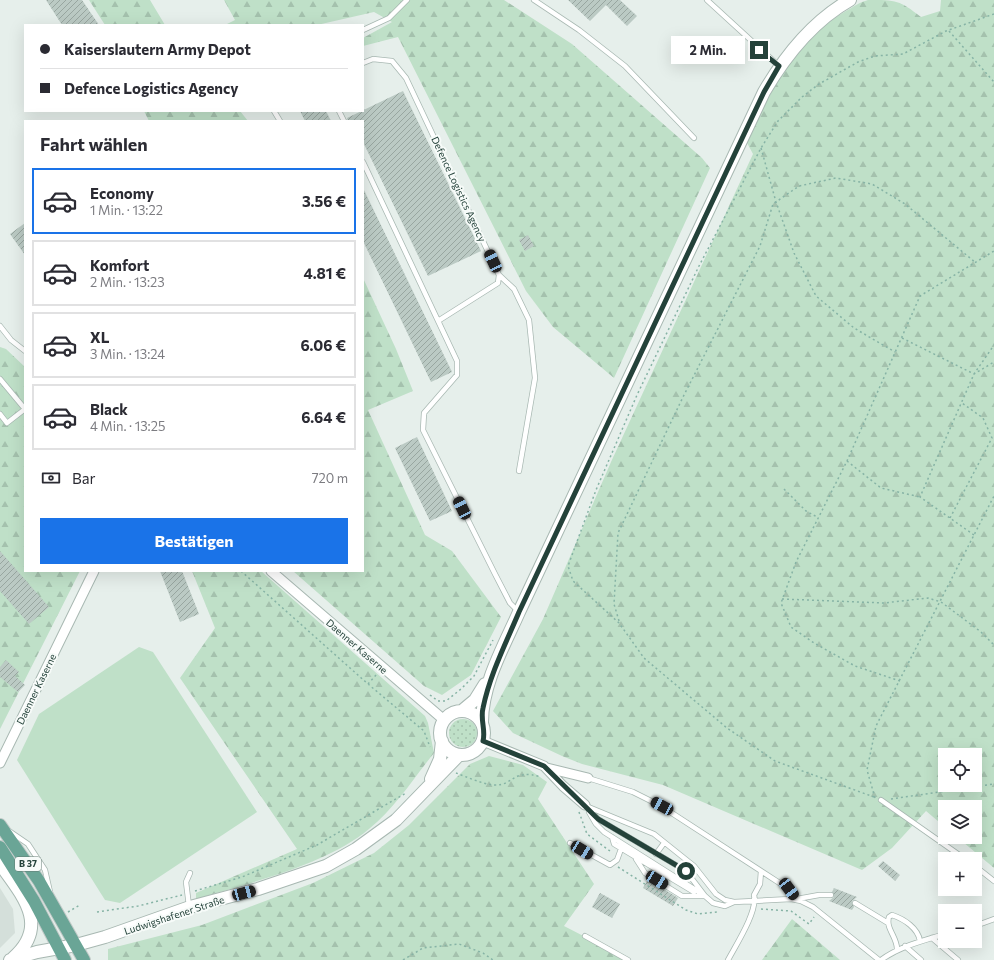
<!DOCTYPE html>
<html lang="de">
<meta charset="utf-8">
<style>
body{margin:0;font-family:Commissioner,sans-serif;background:#f7f7f7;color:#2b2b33;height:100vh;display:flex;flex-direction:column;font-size:15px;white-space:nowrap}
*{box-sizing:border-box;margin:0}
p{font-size:13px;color:#7c7c81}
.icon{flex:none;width:22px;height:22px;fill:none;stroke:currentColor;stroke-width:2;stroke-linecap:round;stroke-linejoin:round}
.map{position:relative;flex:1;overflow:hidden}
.side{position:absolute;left:24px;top:120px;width:340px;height:452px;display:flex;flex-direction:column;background:#fff;border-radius:0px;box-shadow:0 4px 16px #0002}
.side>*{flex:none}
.banner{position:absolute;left:24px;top:24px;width:340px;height:88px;border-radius:0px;box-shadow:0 4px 16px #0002;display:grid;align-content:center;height:88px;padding:0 16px;background:#fff}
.fabs{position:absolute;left:938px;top:748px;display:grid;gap:8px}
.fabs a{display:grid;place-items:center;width:44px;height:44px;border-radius:0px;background:#fff;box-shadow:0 4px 16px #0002;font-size:20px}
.end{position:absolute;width:18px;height:18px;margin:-9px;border:5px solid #24423a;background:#fff;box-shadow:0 0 0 2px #fff}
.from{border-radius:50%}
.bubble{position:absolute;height:28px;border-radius:0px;background:#fff;box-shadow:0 4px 16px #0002;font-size:13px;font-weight:700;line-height:28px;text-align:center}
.car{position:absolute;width:12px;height:24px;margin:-12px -6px;border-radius:5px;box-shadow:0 0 3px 1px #0007;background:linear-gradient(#222 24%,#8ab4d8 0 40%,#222 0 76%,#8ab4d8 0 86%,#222 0)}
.banner b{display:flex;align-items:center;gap:14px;height:38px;font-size:15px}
.banner b+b{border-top:1px solid #e1e1e2}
.banner i{width:10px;height:10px;background:#2b2b33}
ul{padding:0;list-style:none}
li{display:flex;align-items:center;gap:12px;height:66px;margin:0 8px 6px;padding:0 8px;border:2px solid #e1e1e2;border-radius:0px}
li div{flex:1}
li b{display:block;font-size:15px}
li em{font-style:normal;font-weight:700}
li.selected{border-color:#1a73e8}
li>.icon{width:36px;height:36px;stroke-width:1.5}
h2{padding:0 16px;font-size:18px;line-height:48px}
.pay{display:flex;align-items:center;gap:10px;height:44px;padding:0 16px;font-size:15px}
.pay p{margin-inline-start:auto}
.button{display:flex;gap:8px;margin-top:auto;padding:8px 16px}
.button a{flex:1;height:46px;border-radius:0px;background:#1a73e8;color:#fff;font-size:16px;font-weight:700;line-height:46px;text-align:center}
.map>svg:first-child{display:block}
</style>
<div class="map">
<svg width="994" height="960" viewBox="0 0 994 960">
<defs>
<pattern id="grass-dots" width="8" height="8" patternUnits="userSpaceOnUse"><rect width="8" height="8" fill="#bfe0c8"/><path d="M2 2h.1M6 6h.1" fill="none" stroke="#a4c1ad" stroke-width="1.8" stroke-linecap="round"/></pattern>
<pattern id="forest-firs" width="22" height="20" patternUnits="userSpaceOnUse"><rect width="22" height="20" fill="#bfe0c8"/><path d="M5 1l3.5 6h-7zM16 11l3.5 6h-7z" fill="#a4c1ad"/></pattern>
<pattern id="building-hatch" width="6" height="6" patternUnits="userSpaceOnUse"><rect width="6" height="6" fill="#bbcac4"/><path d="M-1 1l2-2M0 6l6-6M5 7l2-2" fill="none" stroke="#98a6a0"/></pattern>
</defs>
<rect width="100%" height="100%" fill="#e6efeb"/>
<path fill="#d4dfda" d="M0 888 13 909 15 933 0 948Z"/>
<path fill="url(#grass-dots)" d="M449 733a14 14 0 1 1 28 0a14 14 0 1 1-28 0Z"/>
<path fill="url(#forest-firs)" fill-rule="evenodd" d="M89 0H150L165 25H105Z
M224 0H504L572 44 702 158 710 168 614 378 553 327 526 291 398 37 363 46V38L392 22 374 12 317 25H225L235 20Z
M868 0C897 0 899 0 921 17L940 11 941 0H994V868L957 837H975V807H945V827L926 811 892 848 862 870 663 785 582 764 562 756 513 733 493 711 543 619 611 462 753 154 746 141C772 91 794 41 846 11 853 7 860 2 868 0ZM945 755H975V785H945Z
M144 111H240L248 121H149Z
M363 278 396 349 413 391 368 410 425 535 452 551 501 617 471 675 442 695 424 686 293 571H363Z
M0 347 6 349 25 367V571H80L0 729Z
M192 571H261L425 716 428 723 434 753C413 779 395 808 369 829 326 865 249 883 196 899V893L297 849 180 678 215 628Z
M489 756 523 765 547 782 538 799 594 884 564 926 630 960H108V949L202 925 313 883 374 853 409 825 470 764Z
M792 919 840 960H762Z"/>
<path fill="#bfe0c8" d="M139 647 153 652 257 812 120 903 105 900 17 760 39 714Z"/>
<path fill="url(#building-hatch)" d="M46 0H82L99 25H62Z
M568 0H620L637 16 627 26 606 5 590 21Z
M403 91 481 251 428 276 363 142V121H348L347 118Z
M300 111H326L331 121H305Z
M363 188 452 372 431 382 363 241Z
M25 223V255L10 234Z
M528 235 534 246 525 251 519 240Z
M417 437 452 511 430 521 395 448Z
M0 551 49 607 29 624 0 591Z
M160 571H182L199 614 180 622Z
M6 660 19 672 15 676 25 685 18 692 0 677V667Z
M883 861 900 875 895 881 878 866Z
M648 879 678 898 673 906 643 888Z
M834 888 857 897 852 901 854 907 852 910 829 901 834 897 832 892Z
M600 893 620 904 612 918 592 907Z"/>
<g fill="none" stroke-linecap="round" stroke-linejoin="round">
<defs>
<path id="service" d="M534 0 579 30 625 66 694 138
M707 0 779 66
M363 30 389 18 407 0
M363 63 373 59 392 61 406 78 499 275 498 283 438 321
M274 111 280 121
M339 111 344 121
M363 162 457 361V375L424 413 423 430 495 574 510 603 518 611
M499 275 514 289 529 320 535 378 519 471
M0 326 11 340 25 351
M0 379 25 409 7 423 0 414
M588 778 633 792 661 806 778 882 789 889 797 899 819 895H831
M881 800 965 859
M585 805 598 819 686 871 705 896 713 903 725 906 734 902 791 899 801 901 813 907 879 960
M586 806 654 834 694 866 716 894 725 900 734 902
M589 812 596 824 604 832 702 894
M9 831 28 844 45 870 50 892
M612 837 614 844 694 892
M570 843 610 865 617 860 621 849
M656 854 664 843
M636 859 645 873 682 896H704
M975 866 994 881
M855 903 888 923
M189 906 186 882 190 873
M975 926 994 919
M585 936 628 960
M932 938 958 960
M905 946 921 960
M897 950C898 938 885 928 889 917L892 915C904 919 918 928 920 941
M728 960C736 945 758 911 754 895L760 884 761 871
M881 960C900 946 923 941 945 934"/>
<path id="minor" d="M271 571 444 720
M483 741 544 766 563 786 585 805
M0 763 94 571
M547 768 588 778"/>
<path id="tertiary" d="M463 710 475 700 485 684
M440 733a22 22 0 1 1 44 0a22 22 0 1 1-44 0Z
M482 722C482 684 504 646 519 612L764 92C785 56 813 21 850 0
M431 779 440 759 442 741
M0 864C23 896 50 926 13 958
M10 960 37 952 76 945 105 937 190 907 258 889 326 866 356 849 396 820 459 755"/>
<path id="primary" d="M0 825 39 881 84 960
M0 847 34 901 65 960"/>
</defs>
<use href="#service" stroke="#a8b8b2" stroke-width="6"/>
<use href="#minor" stroke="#a8b8b2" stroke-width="11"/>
<use href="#tertiary" stroke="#a8b8b2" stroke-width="14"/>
<use href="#primary" stroke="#c2cac8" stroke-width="14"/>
<path stroke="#86b3a5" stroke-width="1.5" stroke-dasharray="2 3" stroke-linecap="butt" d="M949 31 994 82
M761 148 776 202 794 253 816 296 854 328 895 352
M902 338 974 374 994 362
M847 461 881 488 920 497
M784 489 806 511 817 517
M950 518 992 438 983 418 962 403
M974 535 920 497 974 374 994 345
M241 571 368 684 424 731 430 747
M782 599 884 603 928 598 941 602 981 632 994 645
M619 621 614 604 618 533 683 397 760 246 773 204 799 186 836 178 872 184 905 204 976 263
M900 681 855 666 814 643 791 627 781 603 796 562 847 461 920 296 994 251
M368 684 377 674
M430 695 438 701H446L461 689 474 676 493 640
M456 773C467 777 482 784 494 785 514 786 512 768 541 777
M874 797 775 761 727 728 644 658 619 623 573 581 568 566 596 490 637 395 699 266 761 148 778 121 802 97 819 84 858 62 875 56 903 54 946 31 994 14
M875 798 867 770 876 726 994 496
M891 799 994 784
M579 812 587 834 610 851
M618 867 686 910 698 914 717 912
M195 891 242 877 317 845 406 793
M761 909 791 911 809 924 814 917
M68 912 80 905
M97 912 138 906 182 895
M403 960 423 948 459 944 483 953 493 960"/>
<use href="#service" stroke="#fff" stroke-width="4.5"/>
<use href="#minor" stroke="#fff" stroke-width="9"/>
<use href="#tertiary" stroke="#fff" stroke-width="12"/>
<use href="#primary" stroke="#6aa596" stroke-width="12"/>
</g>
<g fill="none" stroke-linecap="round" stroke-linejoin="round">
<path stroke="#24423a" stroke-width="5" d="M686 871 598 819 544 766 483 741C486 730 480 720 483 708 490 674 506 643 519 612L738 147 764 92 779 66 759 50"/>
</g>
<g text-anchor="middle" stroke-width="4" stroke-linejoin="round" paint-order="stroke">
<rect fill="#f7fbf9" stroke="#637a73" stroke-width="1" x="15" y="857" width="26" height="14" rx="3"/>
<g font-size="9" font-weight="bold" fill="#24423a">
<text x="28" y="867">B 37</text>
</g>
<g font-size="10" fill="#24423a" stroke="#f7fbf9">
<text transform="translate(459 189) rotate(65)" y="4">Defence Logistics Agency</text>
<text transform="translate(357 646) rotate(41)" y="4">Daenner Kaserne</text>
<text transform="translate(36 689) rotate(-64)" y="4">Daenner Kaserne</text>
<text transform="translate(174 915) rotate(-18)" y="4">Ludwigshafener Straße</text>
</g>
</g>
</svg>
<div class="fabs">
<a><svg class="icon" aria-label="locate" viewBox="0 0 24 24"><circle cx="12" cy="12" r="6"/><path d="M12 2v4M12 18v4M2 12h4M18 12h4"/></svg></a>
<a><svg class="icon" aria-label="layers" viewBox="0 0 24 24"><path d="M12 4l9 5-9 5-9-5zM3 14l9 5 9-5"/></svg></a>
<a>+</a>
<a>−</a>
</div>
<i class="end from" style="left:686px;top:871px"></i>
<i class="end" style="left:759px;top:50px"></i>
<div class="bubble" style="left:671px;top:36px;width:74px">2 Min.</div>
<i class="car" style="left:493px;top:261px;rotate:335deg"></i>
<i class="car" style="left:462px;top:508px;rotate:334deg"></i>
<i class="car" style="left:662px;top:806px;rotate:298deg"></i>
<i class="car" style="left:582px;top:850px;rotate:121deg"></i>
<i class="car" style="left:657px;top:880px;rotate:122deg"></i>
<i class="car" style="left:789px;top:889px;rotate:143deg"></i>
<i class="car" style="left:244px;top:893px;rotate:75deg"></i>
<div class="banner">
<b><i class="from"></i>Kaiserslautern Army Depot</b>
<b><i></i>Defence Logistics Agency</b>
</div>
<section class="side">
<h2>Fahrt wählen</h2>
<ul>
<li class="selected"><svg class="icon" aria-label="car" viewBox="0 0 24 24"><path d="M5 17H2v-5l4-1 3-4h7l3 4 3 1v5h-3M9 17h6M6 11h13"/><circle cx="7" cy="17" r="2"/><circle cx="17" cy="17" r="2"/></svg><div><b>Economy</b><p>1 Min. · 13:22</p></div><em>3.56 €</em></li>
<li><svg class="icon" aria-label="car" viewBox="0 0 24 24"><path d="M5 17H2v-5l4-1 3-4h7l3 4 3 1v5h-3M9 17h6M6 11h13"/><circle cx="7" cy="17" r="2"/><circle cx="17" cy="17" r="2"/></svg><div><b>Komfort</b><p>2 Min. · 13:23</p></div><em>4.81 €</em></li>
<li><svg class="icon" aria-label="car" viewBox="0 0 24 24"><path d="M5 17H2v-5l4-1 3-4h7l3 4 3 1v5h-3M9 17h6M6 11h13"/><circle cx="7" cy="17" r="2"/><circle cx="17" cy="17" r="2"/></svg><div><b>XL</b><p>3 Min. · 13:24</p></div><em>6.06 €</em></li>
<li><svg class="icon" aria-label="car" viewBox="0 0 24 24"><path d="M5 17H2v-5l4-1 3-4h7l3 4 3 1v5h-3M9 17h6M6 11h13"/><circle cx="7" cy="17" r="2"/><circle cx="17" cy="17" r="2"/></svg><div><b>Black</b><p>4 Min. · 13:25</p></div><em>6.64 €</em></li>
</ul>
<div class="pay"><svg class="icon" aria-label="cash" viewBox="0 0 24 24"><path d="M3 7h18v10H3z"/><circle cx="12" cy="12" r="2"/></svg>Bar<p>720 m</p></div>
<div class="button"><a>Bestätigen</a></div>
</section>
</div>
